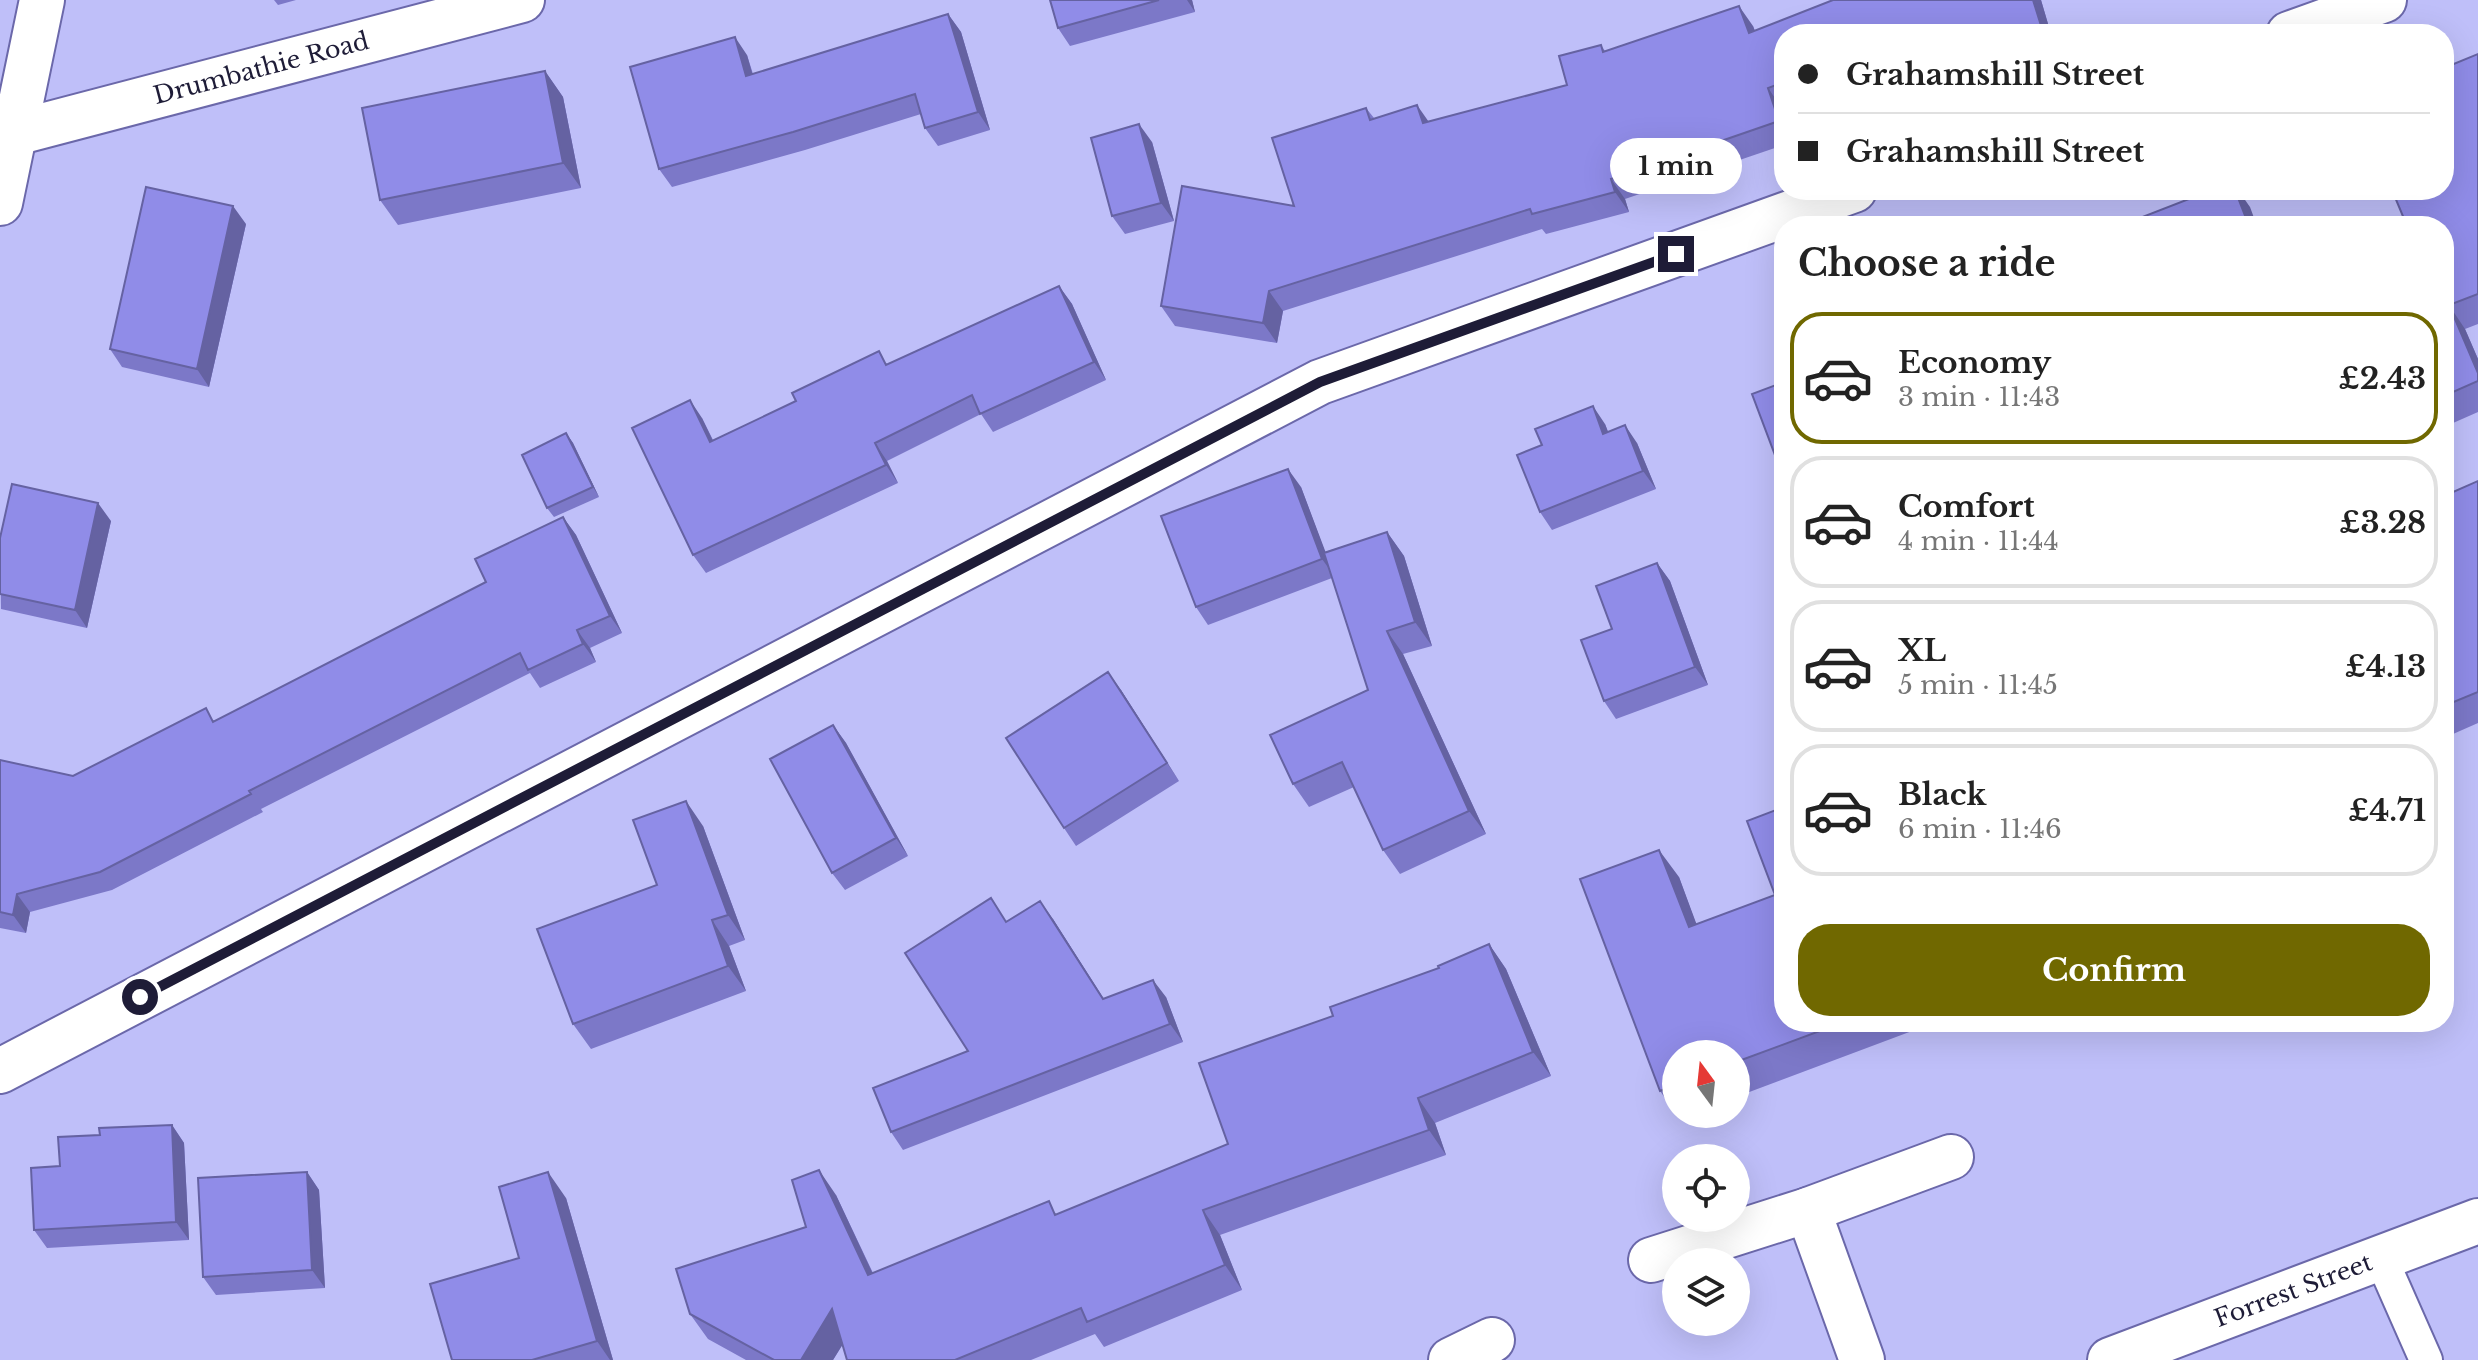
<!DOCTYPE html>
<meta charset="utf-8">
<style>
body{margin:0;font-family:"Libre Baskerville",serif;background:#f6f6f6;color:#222;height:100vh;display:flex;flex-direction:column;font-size:30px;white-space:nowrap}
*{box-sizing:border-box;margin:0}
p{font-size:26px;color:#767676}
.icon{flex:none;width:44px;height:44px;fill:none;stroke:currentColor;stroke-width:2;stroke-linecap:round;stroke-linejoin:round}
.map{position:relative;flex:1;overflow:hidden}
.sheet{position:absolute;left:1774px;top:216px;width:680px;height:816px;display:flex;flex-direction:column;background:#fff;border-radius:32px;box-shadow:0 8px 32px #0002}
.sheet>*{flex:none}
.top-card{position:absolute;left:1774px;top:24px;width:680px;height:176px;border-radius:32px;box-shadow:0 8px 32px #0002;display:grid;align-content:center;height:176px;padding:0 24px;background:#fff}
.needle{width:52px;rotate:345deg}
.controls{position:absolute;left:1662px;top:1040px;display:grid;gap:16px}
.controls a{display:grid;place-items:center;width:88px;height:88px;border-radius:50%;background:#fff;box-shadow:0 8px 32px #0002;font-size:40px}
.end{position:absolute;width:36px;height:36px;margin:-18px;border:10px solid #1e1c37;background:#fff;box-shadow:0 0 0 4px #fff}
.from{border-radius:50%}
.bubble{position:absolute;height:56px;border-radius:28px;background:#fff;box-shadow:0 8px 32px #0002;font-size:26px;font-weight:800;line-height:56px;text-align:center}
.top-card b{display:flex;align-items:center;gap:28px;height:76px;font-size:30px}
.top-card b+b{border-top:2px solid #e0e0e0}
.top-card i{width:20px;height:20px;background:#222}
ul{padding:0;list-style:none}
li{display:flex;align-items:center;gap:24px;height:132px;margin:0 16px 12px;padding:0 8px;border:4px solid #e0e0e0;border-radius:32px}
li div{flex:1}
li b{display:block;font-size:30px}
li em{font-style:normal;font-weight:800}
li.current{border-color:#706800}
li>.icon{width:72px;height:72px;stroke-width:1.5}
h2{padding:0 24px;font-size:36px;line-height:96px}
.button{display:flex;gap:16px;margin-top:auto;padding:16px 24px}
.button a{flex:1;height:92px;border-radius:32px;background:#706800;color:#fff;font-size:32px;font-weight:800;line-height:92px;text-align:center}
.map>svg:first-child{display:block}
</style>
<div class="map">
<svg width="2478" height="1360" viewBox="0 0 2478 1360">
<rect width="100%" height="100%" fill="#bfbff9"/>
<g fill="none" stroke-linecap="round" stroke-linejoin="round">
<defs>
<path id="lane" d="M2381 1258 2426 1360"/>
<g id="street">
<path d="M2289 34 2384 0"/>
<path id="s1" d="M0 137 522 0"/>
<path d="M0 1071 1320 382 1854 190"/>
<path d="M1808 1210 1862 1360"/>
<path d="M1651 1260 1808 1210 1951 1157"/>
<path d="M1451 1360 1492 1340"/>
</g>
<g id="primary">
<path d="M0 203 42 0"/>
<path id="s2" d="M2110 1360 2478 1221"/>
</g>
</defs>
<use href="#lane" stroke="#6b68aa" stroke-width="36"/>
<use href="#street" stroke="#6b68aa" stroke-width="48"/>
<use href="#primary" stroke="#6b68aa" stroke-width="48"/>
<use href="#lane" stroke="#fff" stroke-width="32"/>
<use href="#street" stroke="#fff" stroke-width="44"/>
<use href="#primary" stroke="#fff" stroke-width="44"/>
</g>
<path fill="#7c78c8" d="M274 0H296L278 5Z
M1050 0H1192L1195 12 1070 46 1058 28Z
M1833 0H2041L2051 34H1784V108H1782L1784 114V145L1625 199 1629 212 1546 234 1542 229 1283 311 1277 343 1175 326 1161 306 1294 206 1366 108 1374 118 1429 122 1567 85 1601 45 1605 51 1753 26 1755 31Z
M948 14 961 32 990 130 938 146 925 128 921 114 805 150 672 187 659 169 747 55 753 74Z
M2478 54V324L2465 329 2478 359V412L2444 427V226Z
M545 71 563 97 581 188 398 225 380 200Z
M1152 142 1174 221 1125 234 1112 216Z
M246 224 209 387 122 367 110 349Z
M1059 286 1072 304 1106 380 993 432 981 414 887 461 898 483 706 573 693 555 702 418 713 440 888 364Z
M1605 424 1608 432 1637 443 1656 489 1552 530 1540 512Z
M566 433 573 443 599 497 554 517 547 508Z
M2478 481V723L2444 738V496Z
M1301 487 1325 552 1387 532 1404 556 1432 646 1403 654 1486 834 1400 874 1383 850 1354 787 1309 807 1293 784 1368 690 1332 578 1208 625 1196 607Z
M563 517 576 535 622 633 590 648 596 662 540 688 530 673 261 809 263 812 112 890 30 912 26 933 0 928V760L73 776 215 721 486 582Z
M111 521 87 628 1 609 0 538Z
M1657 563 1670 581 1708 685 1616 719 1604 701 1612 629Z
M1121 690 1179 781 1076 846 1064 828Z
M833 725 846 743 908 856 845 890 832 873Z
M1784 807V1022H1936L1736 1097V1054H1676V1114H1691L1679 1118 1660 1091 1679 877 1696 924 1775 895Z
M703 826 745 940 729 946 746 991 591 1049 573 1024 657 885Z
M1053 919 1104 999 1166 997 1183 1042 903 1150 891 1132 968 1051 1007 922Z
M1489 944 1506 969 1551 1076 1435 1123 1446 1155 1220 1235 1242 1290 1104 1347 1095 1334 1031 1360H847L843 1344 833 1360H746L708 1339 690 1314 806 1227 836 1195 873 1273 1058 1214 1228 1144 1333 1016 1439 968Z
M172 1125 184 1143 189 1240 47 1248 34 1230 60 1166Z
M307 1172 319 1190 325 1288 216 1295 203 1277Z
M566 1198 613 1360H452L519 1258Z"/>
<path fill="#6562a2" d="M1187 0H1192L1195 12Z
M2033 0H2041L2051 34H2045L2043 32Z
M1739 6 1753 26 1763 54 1749 33Z
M948 14 961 32 990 130 978 112Z
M735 37 747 55 758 94 746 76Z
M545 71 563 97 581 188 563 163Z
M1768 88 1782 108 1784 114V128L1779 121Z
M1417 105 1431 125 1423 123Z
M1139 124 1152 142 1174 221 1161 203Z
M1611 179 1625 199 1629 212 1615 192Z
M2235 190H2238L2250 207 2257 226H2249Z
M233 206 246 224 209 387 197 369Z
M1059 286 1072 304 1106 380 1094 362Z
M1269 291 1283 311 1277 343 1263 323Z
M2449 305 2465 329 2478 359V373Z
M690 400 702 418 722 460 710 442Z
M1593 406 1605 424 1616 452 1603 434Z
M1625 425 1637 443 1656 489 1643 471Z
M566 433 573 443 599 497 593 487Z
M875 443 887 461 898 483 886 465Z
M1288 469 1301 487 1335 577 1322 559Z
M98 503 111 521 87 628 75 610Z
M563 517 576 535 622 633 610 616Z
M1387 532 1404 556 1432 646 1415 622Z
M1657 563 1670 581 1708 685 1695 667Z
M577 630 590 648 596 662 583 644Z
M1387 631 1403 654 1486 834 1469 811Z
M1108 672 1121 690 1179 781 1167 763Z
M833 725 846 743 908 856 896 838Z
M686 801 703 826 745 940 728 915Z
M1659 850 1679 877 1708 955 1689 927Z
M17 894 30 912 26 933 13 915Z
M1040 901 1053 919 1115 1017 1103 999Z
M712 920 729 946 746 991 728 966Z
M1489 944 1506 969 1551 1076 1533 1052Z
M1153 980 1166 997 1183 1042 1170 1024Z
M1418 1098 1435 1123 1446 1155 1429 1130Z
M172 1125 184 1143 189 1240 176 1222Z
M819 1170 836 1195 885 1300 868 1275Z
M307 1172 319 1190 325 1288 312 1270Z
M548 1172 566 1198 613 1360H610L597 1341Z
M1203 1210 1220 1235 1242 1290 1225 1265Z
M832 1309 849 1334 833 1360H801Z"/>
<path fill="#908ce8" stroke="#6562a2" stroke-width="2" d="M1050 0H1159L1058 28Z
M1833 0H2033L2043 32 2036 34H1784V82L1768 88 1779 121 1611 179 1615 192 1532 214 1530 209 1269 291 1263 323 1161 306 1182 186 1294 206 1272 138 1366 108 1370 120 1417 105 1423 123 1567 85 1559 56 1601 45 1603 52 1739 6 1749 33Z
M948 14 978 112 925 128 915 94 793 132 659 169 630 67 735 37 746 76Z
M2478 54V294L2449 305 2478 373V381L2444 396V226H2407L2392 190H2444V68Z
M545 71 563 163 380 200 362 108Z
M1139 124 1161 203 1112 216 1091 138Z
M146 187 233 206 197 369 110 349Z
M2212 190H2235L2249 226H2134L2132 221Z
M1059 286 1094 362 980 414 972 395 875 443 886 465 693 555 632 428 690 400 710 442 796 401 792 393 879 351 886 365Z
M1784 382V479L1752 394Z
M1593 406 1603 434 1625 425 1643 471 1540 512 1517 455 1542 445 1535 429Z
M566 433 593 487 547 508 522 455Z
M1288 469 1322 559 1196 607 1161 516Z
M2478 481V692L2444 706V496Z
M12 484 98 503 75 610 0 594V538Z
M563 517 610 616 577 630 583 644 528 670 520 653 249 791 251 794 100 872 17 894 13 915 0 912V760L73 776 206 708 213 722 486 582 475 559Z
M1387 532 1415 622 1387 631 1469 811 1383 850 1342 762 1293 784 1270 735 1368 690 1324 553Z
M1657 563 1695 667 1604 701 1581 640 1612 629 1596 586Z
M1108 672 1167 763 1064 828 1006 738Z
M833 725 896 838 832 873 770 759Z
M686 801 728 915 712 920 728 966 573 1024 537 929 657 885 633 820Z
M1784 807V1022H1844L1736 1062V1054H1676V1085L1660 1091 1580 879 1659 850 1689 927 1775 895 1747 821Z
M991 898 1006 922 1040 901 1103 999 1153 980 1170 1024 891 1132 873 1088 968 1051 905 953Z
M1489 944 1533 1052 1418 1098 1429 1130 1203 1210 1225 1265 1087 1322 1081 1308 955 1360H847L832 1309 801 1360H774L690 1314 676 1269 806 1227 792 1180 819 1170 868 1275 1049 1201 1055 1215 1228 1144 1199 1063 1333 1016 1330 1007 1439 968 1438 966Z
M172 1125 176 1222 34 1230 31 1168 60 1166 58 1137 100 1135 99 1128Z
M307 1172 312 1270 203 1277 198 1178Z
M548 1172 597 1341 532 1360H452L430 1284 519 1258 499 1187Z"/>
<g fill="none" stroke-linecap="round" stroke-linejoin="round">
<path stroke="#1e1c37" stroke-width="10" d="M140 997 1320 382 1676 254"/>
</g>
<g text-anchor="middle" stroke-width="7" stroke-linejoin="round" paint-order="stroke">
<g font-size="24" fill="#1e1c37" stroke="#bfbff9">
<text dy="8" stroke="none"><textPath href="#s1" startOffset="270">Drumbathie Road</textPath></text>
<text dy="8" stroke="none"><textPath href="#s2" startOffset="196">Forrest Street</textPath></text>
</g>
</g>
</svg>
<div class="controls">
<a><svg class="needle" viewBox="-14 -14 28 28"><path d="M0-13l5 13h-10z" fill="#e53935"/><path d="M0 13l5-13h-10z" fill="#767676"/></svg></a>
<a><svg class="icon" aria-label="locate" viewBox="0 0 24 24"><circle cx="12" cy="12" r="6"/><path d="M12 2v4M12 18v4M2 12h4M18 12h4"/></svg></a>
<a><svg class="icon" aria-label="layers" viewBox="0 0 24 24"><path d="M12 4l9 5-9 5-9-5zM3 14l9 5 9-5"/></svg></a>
</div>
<i class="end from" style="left:140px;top:997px"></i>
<i class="end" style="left:1676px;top:254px"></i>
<div class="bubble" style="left:1610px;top:138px;width:132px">1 min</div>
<div class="top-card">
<b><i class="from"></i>Grahamshill Street</b>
<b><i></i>Grahamshill Street</b>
</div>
<section class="sheet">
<h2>Choose a ride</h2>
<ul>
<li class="current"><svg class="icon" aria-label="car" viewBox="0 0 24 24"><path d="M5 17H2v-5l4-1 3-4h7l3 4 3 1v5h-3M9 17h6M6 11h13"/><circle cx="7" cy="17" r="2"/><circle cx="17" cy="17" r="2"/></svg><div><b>Economy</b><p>3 min · 11:43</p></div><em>£2.43</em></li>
<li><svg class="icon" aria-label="car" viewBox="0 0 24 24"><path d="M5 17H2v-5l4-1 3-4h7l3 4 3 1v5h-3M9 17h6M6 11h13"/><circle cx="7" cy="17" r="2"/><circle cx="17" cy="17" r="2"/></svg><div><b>Comfort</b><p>4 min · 11:44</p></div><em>£3.28</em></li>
<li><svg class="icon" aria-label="car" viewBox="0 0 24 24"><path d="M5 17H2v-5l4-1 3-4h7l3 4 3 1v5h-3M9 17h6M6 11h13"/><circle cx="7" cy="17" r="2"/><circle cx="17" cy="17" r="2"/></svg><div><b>XL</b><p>5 min · 11:45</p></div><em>£4.13</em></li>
<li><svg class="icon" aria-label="car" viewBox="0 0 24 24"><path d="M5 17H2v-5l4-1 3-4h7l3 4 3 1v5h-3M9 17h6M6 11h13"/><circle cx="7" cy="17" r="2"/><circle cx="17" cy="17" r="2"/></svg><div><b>Black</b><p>6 min · 11:46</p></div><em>£4.71</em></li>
</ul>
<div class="button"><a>Confirm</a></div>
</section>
</div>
